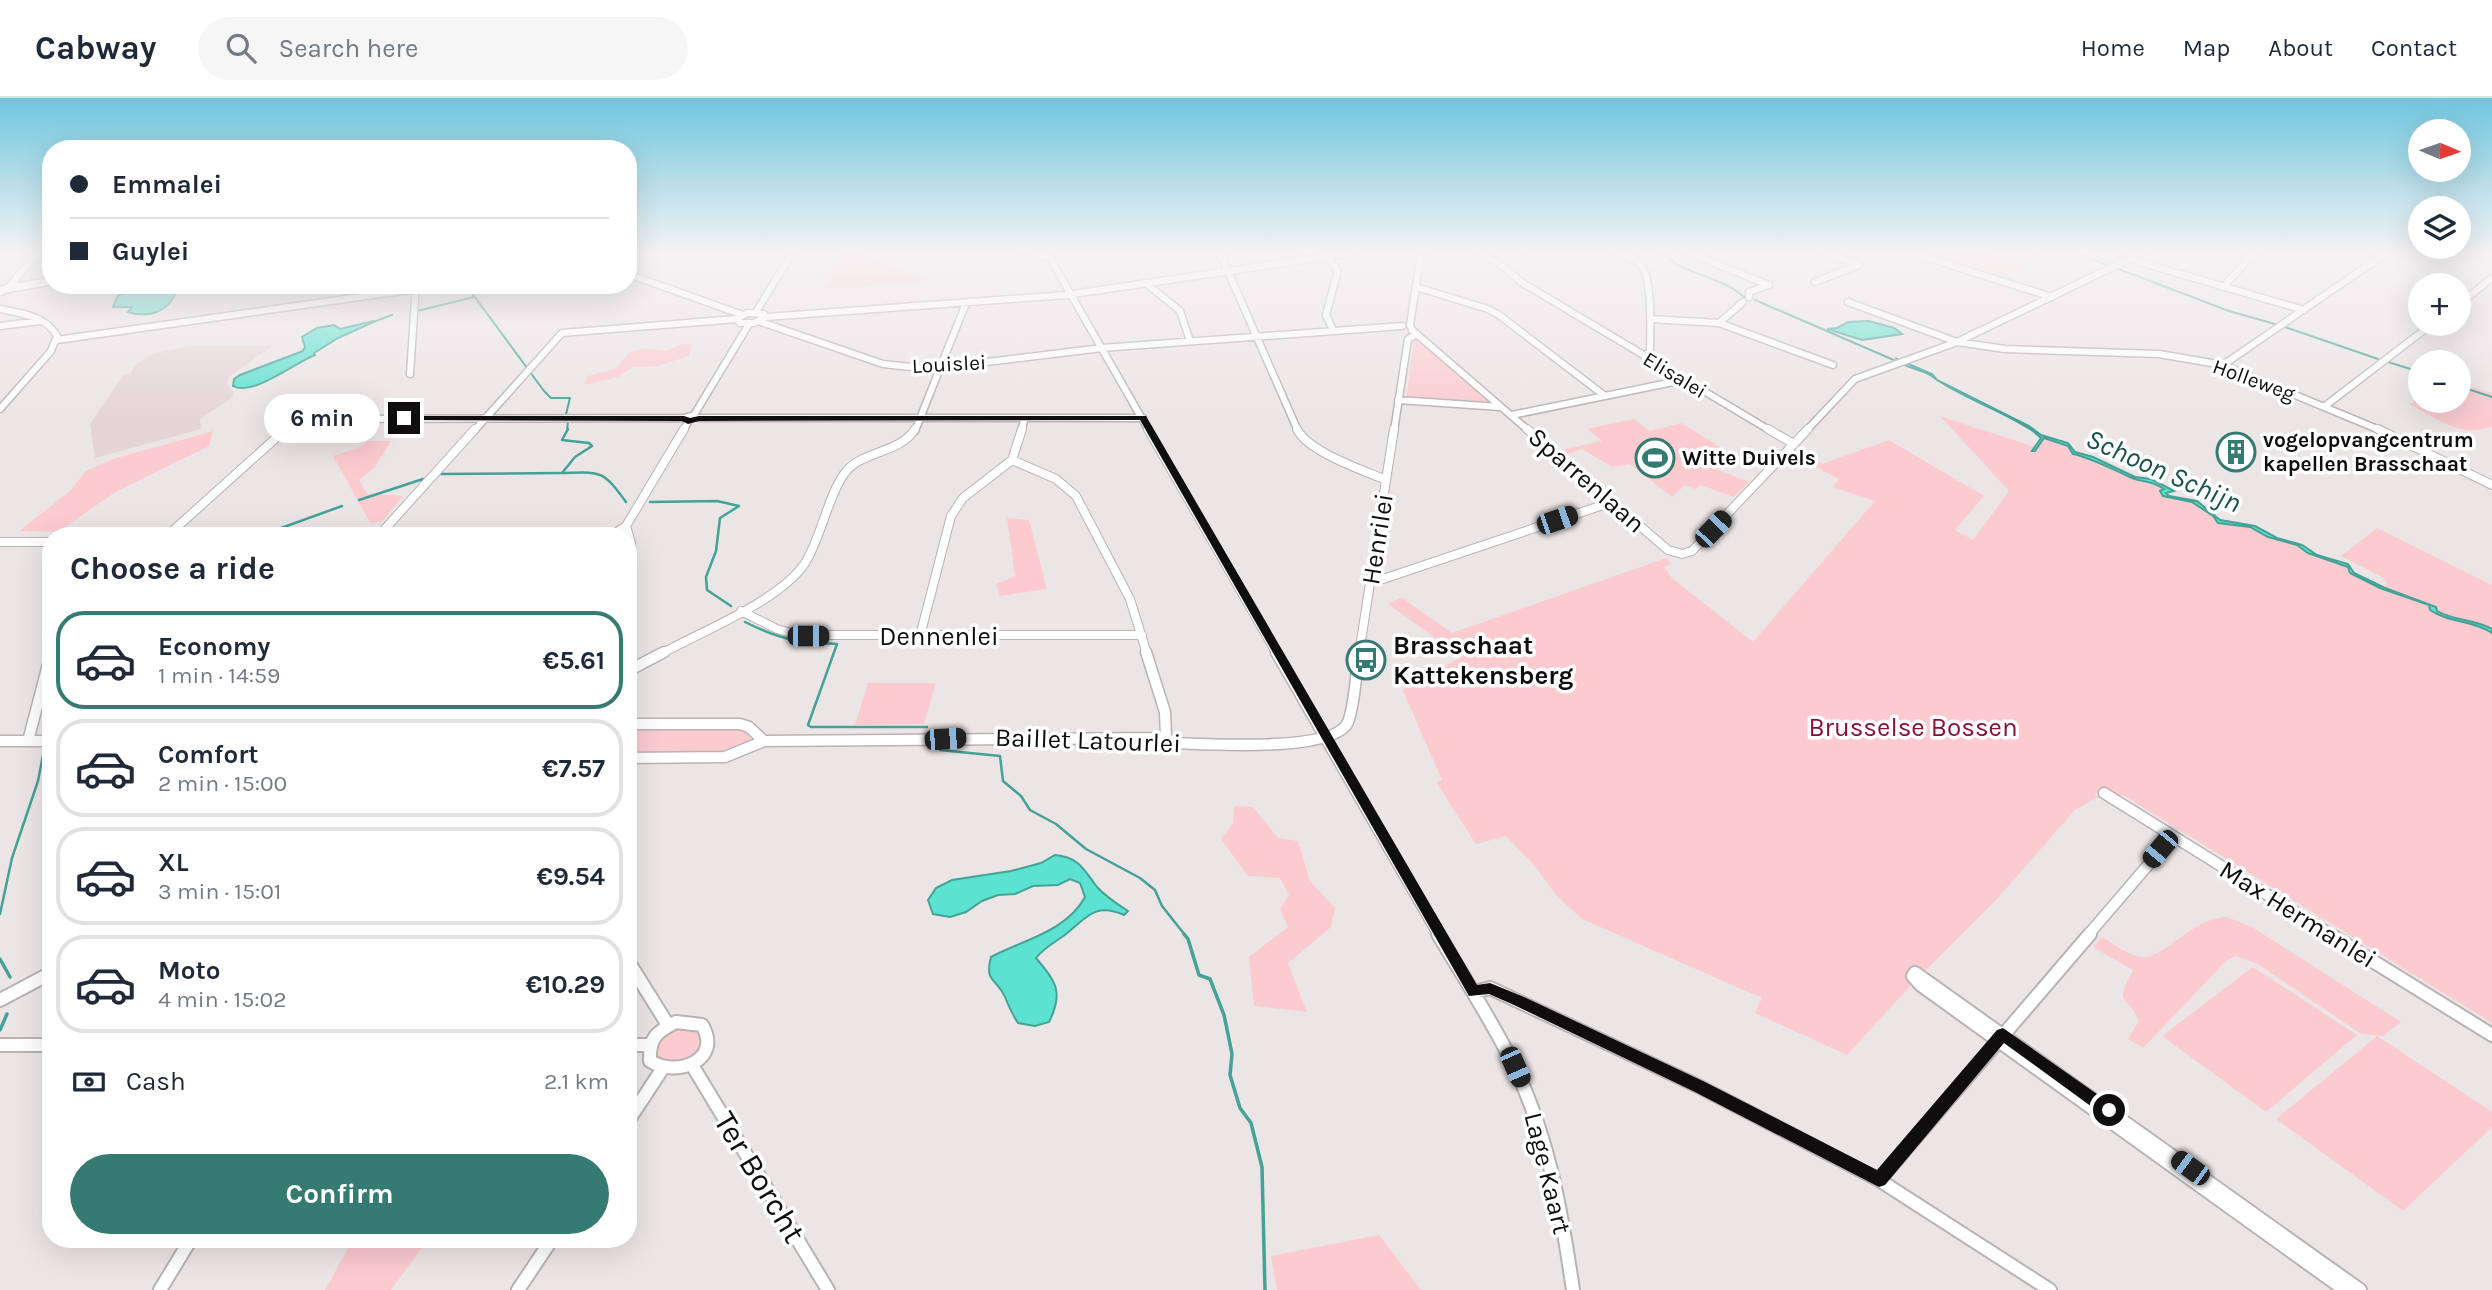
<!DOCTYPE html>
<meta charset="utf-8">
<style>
body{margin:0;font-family:Karla,sans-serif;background:#f6f6f7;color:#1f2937;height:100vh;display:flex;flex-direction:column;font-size:26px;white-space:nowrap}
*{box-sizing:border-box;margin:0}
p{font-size:23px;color:#747a83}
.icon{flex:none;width:38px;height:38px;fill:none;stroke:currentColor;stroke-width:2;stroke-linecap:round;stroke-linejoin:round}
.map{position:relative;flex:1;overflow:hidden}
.drawer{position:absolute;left:42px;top:429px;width:595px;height:721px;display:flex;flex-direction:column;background:#fff;border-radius:28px;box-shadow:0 7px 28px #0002}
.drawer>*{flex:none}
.hud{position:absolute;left:42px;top:42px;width:595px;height:154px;border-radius:28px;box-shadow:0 7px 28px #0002;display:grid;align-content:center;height:154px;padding:0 28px;background:#fff}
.needle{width:46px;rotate:92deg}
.controls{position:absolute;left:2408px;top:21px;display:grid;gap:14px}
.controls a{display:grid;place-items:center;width:63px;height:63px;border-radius:50%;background:#fff;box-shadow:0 7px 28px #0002;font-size:35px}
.end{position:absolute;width:32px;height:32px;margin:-16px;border:9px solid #0f0d0d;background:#fff;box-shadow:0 0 0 4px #fff}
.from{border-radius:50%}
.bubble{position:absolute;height:49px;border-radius:24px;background:#fff;box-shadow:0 7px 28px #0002;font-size:23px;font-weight:700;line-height:49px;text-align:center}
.car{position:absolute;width:21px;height:42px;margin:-21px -10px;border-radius:9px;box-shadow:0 0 5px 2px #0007;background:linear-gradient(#222 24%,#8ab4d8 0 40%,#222 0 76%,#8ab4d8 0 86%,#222 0)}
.hud b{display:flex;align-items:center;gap:24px;height:66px;font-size:26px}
.hud b+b{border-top:2px solid #e0e1e3}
.hud i{width:18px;height:18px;background:#1f2937}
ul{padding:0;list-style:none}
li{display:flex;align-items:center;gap:21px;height:98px;margin:0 14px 10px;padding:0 14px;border:4px solid #e0e1e3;border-radius:28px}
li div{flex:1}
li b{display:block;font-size:26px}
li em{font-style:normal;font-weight:700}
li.current{border-color:#357b71}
li>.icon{width:63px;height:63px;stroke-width:1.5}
h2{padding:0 28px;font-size:32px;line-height:84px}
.pay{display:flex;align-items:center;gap:18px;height:77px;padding:0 28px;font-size:26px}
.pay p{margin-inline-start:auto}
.action{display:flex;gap:14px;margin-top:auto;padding:14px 28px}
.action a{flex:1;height:80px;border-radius:42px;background:#357b71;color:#fff;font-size:28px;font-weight:700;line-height:80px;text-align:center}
header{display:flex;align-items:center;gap:42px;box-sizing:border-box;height:98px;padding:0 35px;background:#fff;border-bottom:2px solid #e0e1e3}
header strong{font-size:33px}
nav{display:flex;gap:38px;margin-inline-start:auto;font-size:24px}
.search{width:490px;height:63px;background:#f6f6f7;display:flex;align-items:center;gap:18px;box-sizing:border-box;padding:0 24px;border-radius:38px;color:#747a83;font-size:26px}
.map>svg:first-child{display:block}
</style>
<header>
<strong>Cabway</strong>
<div class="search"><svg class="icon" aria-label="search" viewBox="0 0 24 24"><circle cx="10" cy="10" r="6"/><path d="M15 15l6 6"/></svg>Search here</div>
<nav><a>Home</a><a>Map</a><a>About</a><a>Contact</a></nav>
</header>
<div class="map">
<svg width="2492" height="1192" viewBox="0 0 2492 1192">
<rect width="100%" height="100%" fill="#ece5e6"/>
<path fill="#e5d5d7" d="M190 248H272L229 279 227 285 233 293 232 300 200 321 201 331 95 360 90 326 123 277 131 275 134 268 152 256Z"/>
<path fill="#fbcbd0" d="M841 155H854L937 183 825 191Z
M1913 155H1983L2029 169 2000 181Z
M1414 242H1421L1494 306 1406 300Z
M682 246H692L689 258 654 269H633L618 279 583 287 588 278 615 271 629 255 644 250 666 253Z
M2460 285 2492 295V328C2464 342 2434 319 2409 306L2420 302 2459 303Z
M1940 318 2035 349V353L2044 340C2058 341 2065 346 2073 356 2095 361 2112 371 2132 380 2144 385 2151 381 2164 391L2160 393 2163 398 2192 404 2213 418V422L2250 429 2268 439 2297 447 2308 455 2348 469 2350 475 2380 490 2429 507 2430 511C2450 521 2474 522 2492 535V925L2123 697 2118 698 2106 690 2095 696 2098 699 2075 712 1996 802 1911 887 1847 957 1755 915 1762 900 1582 821 1556 797 1534 767 1506 738 1476 746 1436 684 1442 682 1403 593 1407 581 1429 576 1462 559 1388 506 1401 499 1452 535 1666 460 1672 466 1664 469 1672 480 1753 544 1875 403 1833 389 1839 381 1795 358 1802 355 1822 366 1889 342 1984 398 1955 432 1973 442 2009 393Z
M1634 321 1650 333 1681 325 1722 350 1705 367 1749 384 1734 399 1701 387 1695 391 1685 387 1672 399 1630 366 1612 369 1582 351 1567 356 1562 352 1602 343 1587 331Z
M213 333 209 348 114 395 58 434 19 433 69 394 86 373 113 361Z
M368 343H391L375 369 359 382 367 396 403 398 383 422 371 426 333 358 361 349Z
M1007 420 1029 422 1047 491 1000 498 996 486 1015 478Z
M2377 430 2492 487V531L2437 513 2436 508 2385 490 2387 485 2382 479 2341 458Z
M868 585H936L924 626 855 627Z
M628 628 742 629 752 639 750 644 737 654 628 658Z
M1234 708 1253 709 1278 740 1298 743 1310 783 1335 810 1331 829 1288 865 1307 914 1254 908 1249 859 1288 829 1280 811 1289 797 1280 780 1248 778 1221 741 1233 726Z
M2227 819 2252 829 2401 924 2383 938 2361 936 2258 866 2235 858 2226 863 2143 950 2128 941 2139 923C2127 894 2113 910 2133 872L2093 849 2102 839C2113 845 2129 858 2142 859 2163 861 2192 820 2227 819Z
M2253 869 2357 937 2266 1014 2162 938Z
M677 928 701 932 700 952 691 961 672 967 654 958 658 941Z
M2377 938 2492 1014V1029L2403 1113 2276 1021Z
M1379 1137 1421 1192H1277L1271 1158Z
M353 1141H428L391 1192H325Z"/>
<path fill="#5be2d0" stroke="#44a296" stroke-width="2" d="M163 187H201L176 194C169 213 149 221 128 214L132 209H113L118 197Z
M373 223 374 224 338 240 314 255 315 257C296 264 252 299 233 288L234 281 240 277 303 253 305 249 302 239 317 230 334 227 340 231Z
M1869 223 1894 230 1902 236 1862 242 1827 231 1837 230 1848 224Z
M1897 261 1932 276 1937 282 2029 328 2041 337 2068 345 2075 354 2093 359 2135 379 2151 381 2174 393 2166 395 2169 398 2197 403 2220 422 2255 428 2277 440 2302 447 2317 457 2348 466 2354 475 2385 490 2436 509 2437 513C2454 523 2475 521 2492 531V535C2473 522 2449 525 2430 512L2429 507 2380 490 2350 475 2348 469 2308 455 2297 447 2268 439 2250 429 2218 425 2213 418 2192 404 2163 398 2160 393 2164 391C2148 381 2144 385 2132 380 2112 371 2094 361 2073 356L2068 348 2044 340 2035 353H2032L2041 340 2033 333C2000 311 1961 300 1930 277 1920 270 1902 270 1897 261Z
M1055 757C1079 759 1084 772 1097 789 1106 799 1117 806 1128 813L1124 817C1092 803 1085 823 1062 839 1052 846 1044 850 1036 860 1056 884 1064 894 1049 924L1035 928 1018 925C1012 916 1009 909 1005 899 997 880 984 885 991 859 1022 842 1066 834 1085 799L1080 785 1070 781 1058 787 1033 788 1015 796 998 797 982 803 966 814 950 819 933 816 928 802 936 790 952 782 1011 773 1041 765Z"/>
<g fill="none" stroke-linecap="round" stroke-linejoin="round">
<path stroke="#44a296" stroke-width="2" d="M1662 155C1683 177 1723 178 1745 200
M2079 155 2109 168
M2116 170 2229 213 2275 226
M466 187 544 293 551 300H570L566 316
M1755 202 1896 263
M417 213 474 199
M373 224 392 217
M2285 229 2378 261
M2388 264 2420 274
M2459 288 2492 299
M567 333 568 323"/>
<path stroke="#44a296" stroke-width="2.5" d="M568 331 562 342 589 345 592 348 575 359 562 375C601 374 602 371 626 404
M441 376 560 375
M359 402 423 381
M650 404 717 403 739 408 720 420 716 453 706 479 707 492 731 508
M259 438 342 408
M745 524C781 542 797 544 837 546L808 627 811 629H927
M48 633 50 621
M940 652 1000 658 1003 683 1021 698 1030 712 1056 726 1086 751 1140 780 1155 792 1162 808 1185 837
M0 816 12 760 38 683 43 657"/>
<path stroke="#44a296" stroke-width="3.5" d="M1184 836 1188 841 1199 877 1210 881 1224 917 1229 941 1232 956 1230 977 1240 1010 1251 1025 1262 1069 1265 1192
M0 861 10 879
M0 932 7 916"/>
<defs>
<path id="minor-far3" d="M1035 155 1050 160
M1220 155 1298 333
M1421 155 1410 227 1412 232 1529 333
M1481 155 1504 169 1521 184 1771 333
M1616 155C1624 158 1635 160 1641 167 1653 182 1650 234 1650 254L1644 258
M1689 155 1769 187
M1912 155 2052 199
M1324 156 1338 172 1326 217 1333 232
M1050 160 1149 333
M628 161 634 155
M2129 161 2304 212
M628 176 743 217
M1815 184 1859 167 1826 155
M1147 186 1180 213 1190 243
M1416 189 1488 211 1499 217 1605 298
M2223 189 2254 155
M1 194 10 188 37 155
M1749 199V194L1769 187
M1848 204 1957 244 2005 251 2159 256 2223 267 2382 333
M2459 206 2492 180
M0 211C21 215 46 218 57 238L51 253 0 311
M756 214 792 155
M747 215 764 216 766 219 754 225H740L737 221Z
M766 219 1066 197 1351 155
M1650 221 1719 225 1833 267
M761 224 883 266 929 271 1102 250 1402 228
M1719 225 1743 204
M0 228 40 223
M57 242 416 191
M2223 267 2386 155
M410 276 416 187
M1398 302 1501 309
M290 308 297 321
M2325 308 2432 226
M1512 317 1683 282
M699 320H1143
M297 321 684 320 694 317 749 226
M284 333 297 321
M474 333 562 235 737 221
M683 333 688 324
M915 333 966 205
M1021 333 1025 320
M1394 333 1408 241 1417 236
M1806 333 1855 281 1957 244 2142 155"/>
<path id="minor-far2" d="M1148 331 1277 556
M1297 331C1308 354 1363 372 1386 382
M1527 331 1668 452 1682 456 1692 453 1808 331
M1768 331 1794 346
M2378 331 2492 387
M1012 362 1056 381 1076 398 1130 501 1147 556
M626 428 631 445 628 458
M383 433 475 331
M167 438 286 331
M363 438 383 433 393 438
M611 438 626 428 684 331
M0 444H51
M1371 480 1383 481 1612 404
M741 513 777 531 797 537H1142
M920 538 951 418 963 400 1012 362 1022 331
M661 556C702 533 780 503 805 465 821 440 828 398 844 376 861 352 900 356 915 331
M1359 556 1394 331"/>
<path id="minor-far1" d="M1146 554 1165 614 1166 640
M1276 554 1439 837
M628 573 664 554
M628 626H740L749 629 764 643
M0 643H51
M28 643 51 555
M628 660 725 659 764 643 1166 640 1175 645C1206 646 1335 655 1348 624 1355 606 1356 574 1359 554
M2104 695 2332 837
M2088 837 2173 738"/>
<path id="minor" d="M1438 836C1464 880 1493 924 1515 970 1549 1040 1562 1117 1573 1192
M2329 836 2492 937
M628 863 668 927
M1915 875 2360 1192
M1915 875 1913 878 1921 887 2345 1192
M1474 894 1490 890 1700 989 1879 1082 2050 1192
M0 902 51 875
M676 924 702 927C723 962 677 980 650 963 649 940 656 934 676 924Z
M0 947H51
M628 947H649
M692 967 828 1192
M628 1023 663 970
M1879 1082 2090 836
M160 1192 191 1141
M518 1192 552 1141"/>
<path id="major" d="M0 192 51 183"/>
</defs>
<use href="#minor-far3" stroke="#b9b3b3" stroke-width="9"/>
<use href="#minor-far2" stroke="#b9b3b3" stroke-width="10"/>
<use href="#minor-far1" stroke="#b9b3b3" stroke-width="13"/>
<use href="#minor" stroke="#b9b3b3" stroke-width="16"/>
<use href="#major" stroke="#b9b3b3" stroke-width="10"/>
<use href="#minor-far3" stroke="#fff" stroke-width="6"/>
<use href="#minor-far2" stroke="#fff" stroke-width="8"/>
<use href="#minor-far1" stroke="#fff" stroke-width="10"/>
<use href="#minor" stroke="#fff" stroke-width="12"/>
<use href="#major" stroke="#fff" stroke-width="7"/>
</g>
<linearGradient id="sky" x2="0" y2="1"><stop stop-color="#6fc6de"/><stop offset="0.48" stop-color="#f6f3f4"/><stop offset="1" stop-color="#f6f3f4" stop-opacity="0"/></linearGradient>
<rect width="2492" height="322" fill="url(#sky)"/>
<path fill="#0f0d0d" d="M404 318H684L690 320 699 318H1146L1477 887 1490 885 1524 899 1705 984 1877 1072 1997 932 2003 930 2114 1008 2117 1012 2114 1017H2103L2004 945 1885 1087 1879 1089 1695 994 1514 907 1489 896 1469 898 1140 322 699 323 688 326 682 323 401 322Z"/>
<defs>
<symbol id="building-ring" viewBox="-11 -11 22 22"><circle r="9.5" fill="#fff" stroke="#357b71" stroke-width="1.5"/><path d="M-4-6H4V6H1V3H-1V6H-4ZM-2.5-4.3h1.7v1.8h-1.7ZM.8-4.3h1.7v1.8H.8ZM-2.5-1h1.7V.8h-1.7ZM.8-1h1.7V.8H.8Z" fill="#357b71"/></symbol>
<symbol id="stadium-ring" viewBox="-11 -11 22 22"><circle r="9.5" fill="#fff" stroke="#357b71" stroke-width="1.5"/><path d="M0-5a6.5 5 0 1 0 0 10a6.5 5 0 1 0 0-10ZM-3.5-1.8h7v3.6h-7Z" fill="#357b71"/></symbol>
<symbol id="bus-ring" viewBox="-11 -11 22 22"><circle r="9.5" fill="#fff" stroke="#357b71" stroke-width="1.5"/><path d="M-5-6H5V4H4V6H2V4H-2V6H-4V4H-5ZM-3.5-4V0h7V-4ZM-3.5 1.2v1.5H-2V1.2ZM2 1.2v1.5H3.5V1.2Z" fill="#357b71"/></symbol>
</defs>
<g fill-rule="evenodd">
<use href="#building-ring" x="2214" y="332" width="44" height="44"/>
<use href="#stadium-ring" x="1633" y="338" width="44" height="44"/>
<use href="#bus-ring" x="1344" y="540" width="44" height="44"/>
</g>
<g text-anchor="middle" stroke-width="7" stroke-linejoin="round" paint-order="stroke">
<g font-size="21" fill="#0f0d0d" stroke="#fff">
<text transform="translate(949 266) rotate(-3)" y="7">Louislei</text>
<text transform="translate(1675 277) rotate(31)" y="7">Elisalei</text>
<text transform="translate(2254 282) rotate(20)" y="7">Holleweg</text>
</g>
<g font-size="21" font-weight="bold" fill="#0f0d0d" stroke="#fff" text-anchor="start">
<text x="2263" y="349">vogelopvangcentrum<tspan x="2263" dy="24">kapellen Brasschaat</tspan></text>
<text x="1682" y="367">Witte Duivels</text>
</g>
<g font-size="26" fill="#0f0d0d" stroke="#fff">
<text transform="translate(1587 382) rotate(41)" y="9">Sparrenlaan</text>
<text transform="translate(1377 441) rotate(-81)" y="9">Henrilei</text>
<text x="939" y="547">Dennenlei</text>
<text transform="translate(1088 642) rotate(2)" y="9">Baillet Latourlei</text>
<text transform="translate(2298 816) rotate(32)" y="9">Max Hermanlei</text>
<text transform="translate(1548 1075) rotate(76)" y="9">Lage Kaart</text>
</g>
<g font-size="26" font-weight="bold" fill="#0f0d0d" stroke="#fff" text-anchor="start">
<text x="1393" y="556">Brasschaat<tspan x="1393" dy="30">Kattekensberg</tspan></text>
</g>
<g font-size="26" fill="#861135" stroke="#fff">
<text x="1913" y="638">Brusselse Bossen</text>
</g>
<g font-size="28" font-style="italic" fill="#19524b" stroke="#fff">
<text transform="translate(2164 372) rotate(24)" y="10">Schoon Schijn</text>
</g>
<g font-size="32" fill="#0f0d0d" stroke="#fff">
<text transform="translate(760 1079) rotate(59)" y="11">Ter Borcht</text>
</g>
</g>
</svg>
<div class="controls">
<a><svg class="needle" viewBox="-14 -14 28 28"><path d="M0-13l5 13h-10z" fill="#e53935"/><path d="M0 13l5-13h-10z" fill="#747a83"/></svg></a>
<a><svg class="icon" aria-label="layers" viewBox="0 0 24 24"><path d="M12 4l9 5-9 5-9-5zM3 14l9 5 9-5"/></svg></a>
<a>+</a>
<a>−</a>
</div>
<i class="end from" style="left:2109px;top:1012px"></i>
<i class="end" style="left:404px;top:320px"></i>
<div class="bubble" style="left:264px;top:296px;width:116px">6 min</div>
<i class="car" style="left:1557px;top:422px;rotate:71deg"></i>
<i class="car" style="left:1713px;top:431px;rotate:44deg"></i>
<i class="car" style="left:808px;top:538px;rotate:90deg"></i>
<i class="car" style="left:945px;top:641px;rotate:86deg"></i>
<i class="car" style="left:2160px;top:751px;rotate:220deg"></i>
<i class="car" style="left:1515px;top:969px;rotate:156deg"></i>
<i class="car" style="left:2190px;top:1070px;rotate:306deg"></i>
<div class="hud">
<b><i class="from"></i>Emmalei</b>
<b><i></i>Guylei</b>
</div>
<section class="drawer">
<h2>Choose a ride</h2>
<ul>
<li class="current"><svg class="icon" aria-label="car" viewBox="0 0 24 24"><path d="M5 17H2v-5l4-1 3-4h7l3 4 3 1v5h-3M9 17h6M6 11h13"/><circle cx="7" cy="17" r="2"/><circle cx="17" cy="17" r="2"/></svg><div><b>Economy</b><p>1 min · 14:59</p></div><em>€5.61</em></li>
<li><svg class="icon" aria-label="car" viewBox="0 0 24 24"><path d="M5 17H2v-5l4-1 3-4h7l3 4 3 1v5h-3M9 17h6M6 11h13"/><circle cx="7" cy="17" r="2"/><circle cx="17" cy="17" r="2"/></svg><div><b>Comfort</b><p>2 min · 15:00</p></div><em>€7.57</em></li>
<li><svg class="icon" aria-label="car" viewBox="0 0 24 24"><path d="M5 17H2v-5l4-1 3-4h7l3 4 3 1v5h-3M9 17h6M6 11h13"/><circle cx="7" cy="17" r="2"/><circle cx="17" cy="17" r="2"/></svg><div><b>XL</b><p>3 min · 15:01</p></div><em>€9.54</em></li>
<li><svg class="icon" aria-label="car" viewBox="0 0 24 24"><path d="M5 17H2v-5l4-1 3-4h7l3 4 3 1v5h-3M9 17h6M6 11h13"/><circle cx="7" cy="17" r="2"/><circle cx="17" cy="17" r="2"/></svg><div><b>Moto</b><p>4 min · 15:02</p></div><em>€10.29</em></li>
</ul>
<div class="pay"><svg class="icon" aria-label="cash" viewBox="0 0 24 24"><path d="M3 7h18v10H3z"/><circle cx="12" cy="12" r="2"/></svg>Cash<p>2.1 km</p></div>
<div class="action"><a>Confirm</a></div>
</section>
</div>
